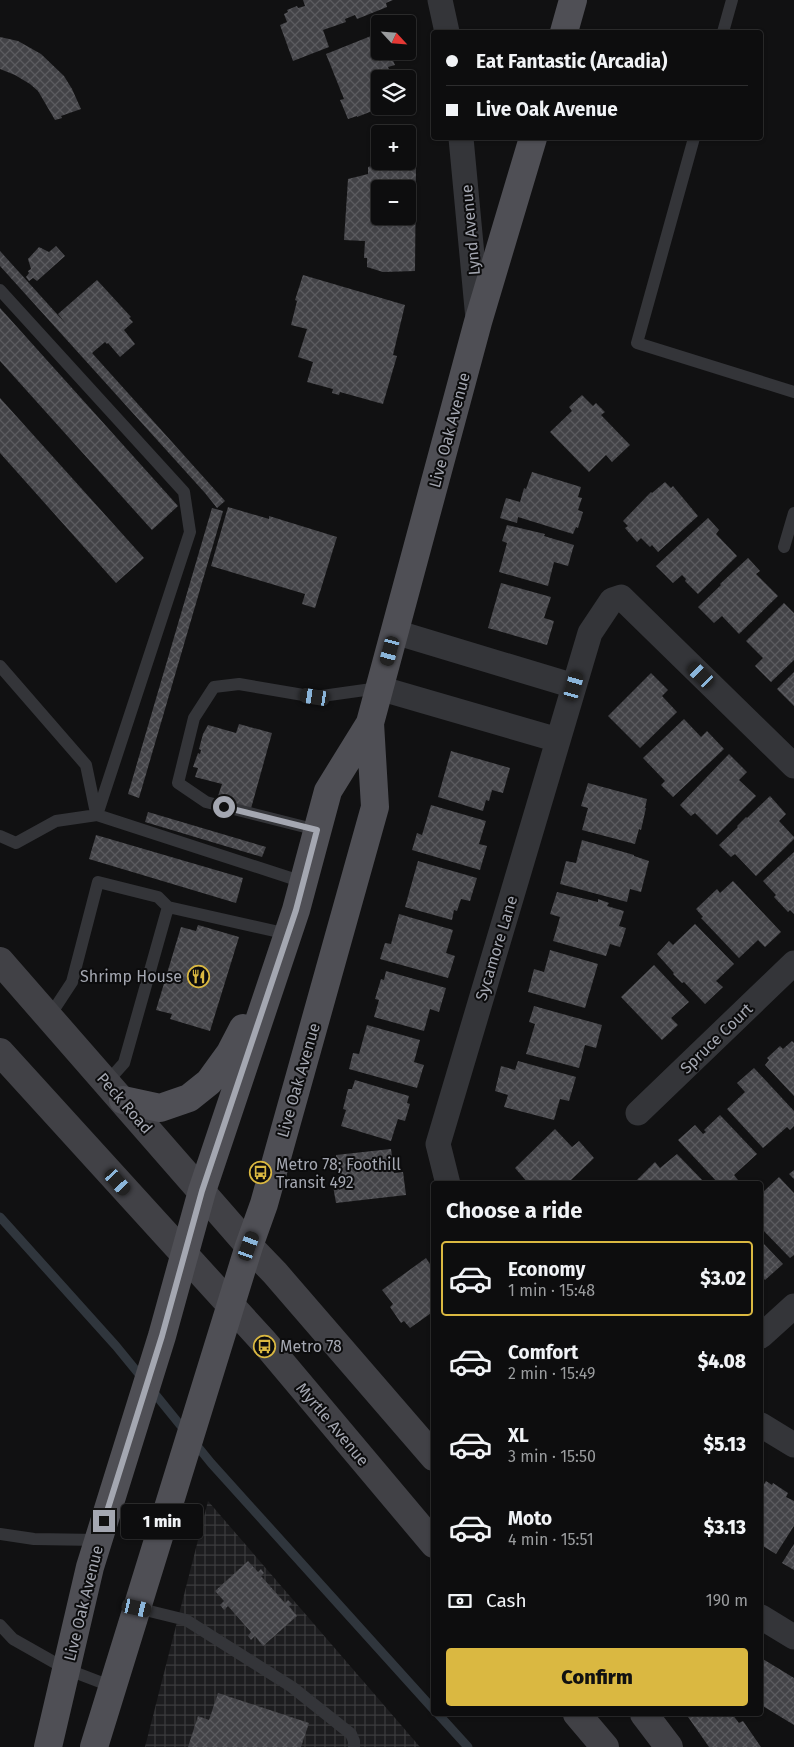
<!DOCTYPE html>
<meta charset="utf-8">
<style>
body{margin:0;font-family:"Fira Sans",sans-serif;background:#1b1b1c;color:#f1f3f6;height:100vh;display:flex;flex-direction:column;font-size:19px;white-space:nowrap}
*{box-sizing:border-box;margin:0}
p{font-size:16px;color:#9a9c9e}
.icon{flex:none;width:28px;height:28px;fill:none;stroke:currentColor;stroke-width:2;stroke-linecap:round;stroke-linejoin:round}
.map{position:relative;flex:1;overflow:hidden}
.panel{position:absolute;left:431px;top:1181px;width:332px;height:535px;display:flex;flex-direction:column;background:#0d0d0e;border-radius:5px;box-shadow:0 1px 4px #0004,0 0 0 1px #2d2d2e}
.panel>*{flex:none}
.banner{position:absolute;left:431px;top:30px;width:332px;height:110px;border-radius:5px;box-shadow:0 1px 4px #0004,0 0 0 1px #2d2d2e;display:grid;align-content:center;height:110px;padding:0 15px;background:#0d0d0e}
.needle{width:32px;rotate:116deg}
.controls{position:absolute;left:371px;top:15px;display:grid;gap:10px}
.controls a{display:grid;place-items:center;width:45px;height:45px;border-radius:5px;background:#0d0d0e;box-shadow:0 1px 4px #0004,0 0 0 1px #2d2d2e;font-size:25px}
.end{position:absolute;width:22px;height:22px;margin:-11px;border:6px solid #a4a7b1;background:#111;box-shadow:0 0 0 2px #111}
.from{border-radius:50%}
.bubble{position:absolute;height:35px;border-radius:5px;background:#0d0d0e;box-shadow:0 1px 4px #0004,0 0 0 1px #2d2d2e;font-size:16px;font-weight:800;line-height:35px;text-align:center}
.car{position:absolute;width:15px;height:30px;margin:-15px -8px;border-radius:6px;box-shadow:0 0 4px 1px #0007;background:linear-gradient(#222 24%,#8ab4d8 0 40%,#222 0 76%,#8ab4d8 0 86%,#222 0)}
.banner b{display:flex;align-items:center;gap:18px;height:48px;font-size:19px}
.banner b+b{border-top:1px solid #2d2d2e}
.banner i{width:12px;height:12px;background:#f1f3f6}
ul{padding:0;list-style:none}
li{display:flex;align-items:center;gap:15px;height:75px;margin:0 10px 8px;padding:0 5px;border:2px solid transparent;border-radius:5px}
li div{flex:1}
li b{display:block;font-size:19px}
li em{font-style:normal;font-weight:800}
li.on{border-color:#dab841}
li>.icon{width:45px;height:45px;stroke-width:1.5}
h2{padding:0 15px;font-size:22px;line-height:60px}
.pay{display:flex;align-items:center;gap:12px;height:55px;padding:0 15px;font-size:19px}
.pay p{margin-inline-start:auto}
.action{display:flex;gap:10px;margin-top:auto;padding:10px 15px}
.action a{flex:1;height:58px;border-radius:5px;background:#dab841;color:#111;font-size:20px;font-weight:800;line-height:58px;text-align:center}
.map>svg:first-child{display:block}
</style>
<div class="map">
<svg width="794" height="1747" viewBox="0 0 794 1747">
<defs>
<pattern id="industrial-grid" width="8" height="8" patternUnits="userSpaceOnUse" patternTransform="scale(1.25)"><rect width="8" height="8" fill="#1d1d1f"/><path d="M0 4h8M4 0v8" fill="none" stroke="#3b3b3d"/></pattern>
<pattern id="building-cross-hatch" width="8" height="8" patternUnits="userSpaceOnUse" patternTransform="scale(1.25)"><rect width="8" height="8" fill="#434347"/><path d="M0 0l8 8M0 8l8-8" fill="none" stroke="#5b5b5f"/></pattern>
</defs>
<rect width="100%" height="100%" fill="#111112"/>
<path fill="url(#industrial-grid)" d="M208 1501 420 1747H145Z"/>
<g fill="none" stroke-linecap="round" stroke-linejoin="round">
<path stroke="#30363d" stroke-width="9" d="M0 1217 116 1346 143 1379
M151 1389 211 1463 434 1710
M438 1714 468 1747"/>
</g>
<path fill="url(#building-cross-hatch)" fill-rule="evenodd" d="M303 0H393L386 3 387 7 357 19 355 15 345 19 346 22 323 30 329 47 293 61 280 25 287 22 284 14 288 12 287 10 297 6 298 8 305 6Z
M376 34 380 43V51H383L385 56 390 54 395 65 388 67 393 79H380V106H385L357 117V116L348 119 340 100 344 99 326 54Z
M0 37 18 41 41 54 64 76 72 89 81 109 61 116 62 118 55 120 38 91 30 84 15 75 0 69Z
M381 163H416L415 271 383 272 367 267V258H364L365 241 344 240 348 179 368 174V167ZM380 189H408V216H380Z
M56 246 65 256 37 281 33 278 29 281 26 277 29 273 28 271 31 269 28 259 39 247 49 252Z
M0 251 66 324 58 314 97 280 131 317 129 318 133 322 124 330 135 344 120 357 108 343 107 344 105 342 92 353 225 501 217 508 205 493 0 266Z
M303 275 405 305 393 355 397 356 383 404 340 392 339 395 332 393 333 389 307 382 313 362 298 357 307 329 291 325 297 301 295 300Z
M0 308 178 506 152 530 0 361Z
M582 395 593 406 596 403 605 412 601 415 630 445 612 462 606 455 589 472 550 432 572 411 569 407Z
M0 398 144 558 116 583 0 453Z
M532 472 581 487 578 497 582 498 578 510 583 512 578 528 576 527 573 534 518 517 517 523 500 518 506 498 520 502 524 488 526 489Z
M665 482 671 488 673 486 698 516 658 552 652 545 650 547 641 538 637 542 625 528 628 526 623 521 651 492 652 493Z
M228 507 269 519V516L337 537 315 608 302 604 305 594 211 566Z
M212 508 223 511 139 798 128 794Z
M708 518 719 530 716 534 737 556 698 594 685 581 686 579 682 575 673 583 656 566Z
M507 525 545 534 544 536 574 545 568 566 554 562 548 586 499 572 507 543 502 541Z
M748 558 760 571 756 574 778 596 739 634 722 616 714 623 698 607 721 585 720 584Z
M501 583 551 597 544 618 554 621 547 645 488 628Z
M784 603 794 613V660L771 682 755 666 763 658 746 641Z
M794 672V706L777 689Z
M651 673 668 690 662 696 677 712 640 748 608 716Z
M684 719 701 737 707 731 724 749 673 797 661 785 665 781 643 758Z
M239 724 272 733 250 812 216 802 222 784 195 777 198 768 193 767 198 753 200 754 201 750 199 749 203 734 208 725 236 733Z
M451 751 510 768 503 793 492 790 489 801 486 800 483 811 438 797Z
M729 754 747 772 739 780 756 796 717 835 695 813 691 816 680 805Z
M588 783 647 799 645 808H646L641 830 639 829 635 844 582 830 588 808 581 806Z
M770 796 786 814 779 821 794 837V839L756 876 735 854 731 857 719 845 738 827 737 826 746 817 747 818Z
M431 805 486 821 479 844 487 846 480 870 412 850 417 833 422 835Z
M148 812 266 847 262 857 145 822Z
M96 835 243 878 236 903 89 859Z
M582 840 634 855V856L649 861 641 892 630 889 627 902 560 884 566 861 576 863Z
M794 852V914L790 910 788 912 774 897 776 895 763 881Z
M418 861 477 878 470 901 461 899 457 911 454 910 452 920 405 907Z
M733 881 781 932 765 947 758 940 739 958 701 918 703 917 696 909 717 889 720 893Z
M557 892 598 902V899L609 903 607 906 624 911 619 926 626 928 620 947 610 944 606 956 553 941 560 917 550 914Z
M399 914 453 930 446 953 455 956 448 978 380 959 385 943 391 944Z
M695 924 734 964 716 981 723 987 705 1004 684 982 682 983 673 974 674 973 657 954 669 941 673 945Z
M198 925 239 937 210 1031 170 1019 172 1014 156 1010 181 927 196 931Z
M550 950 598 964 585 1008 528 992 534 969 544 972Z
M654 965 689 1002 671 1018 678 1025 662 1040 621 997Z
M386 971 446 988 439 1012 430 1009 424 1031 374 1017 379 1000 375 999 381 979 384 980Z
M534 1006 602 1025 596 1048 585 1045 579 1068 526 1054 535 1024 529 1022Z
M367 1025 420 1040 414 1062 424 1065 417 1088 349 1069 353 1053 359 1054Z
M792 1041 794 1043V1096L765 1065 769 1060 767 1058 780 1046 783 1049Z
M518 1061 576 1077 569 1101 560 1099 554 1120 504 1107 508 1095 495 1091 501 1066 515 1070Z
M754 1068 794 1111V1126L790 1130 787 1127 763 1148 727 1109 745 1092 737 1083Z
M355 1080 409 1096 407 1103 410 1104 405 1121 398 1119 391 1141 341 1126 346 1110 343 1109 348 1089H352Z
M720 1115 757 1154 734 1175 738 1180 734 1184H719L678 1140 695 1125 703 1134 706 1132 704 1130Z
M555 1129 572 1147 579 1141 594 1158 571 1180 572 1181 569 1184H529L515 1168Z
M391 1149 394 1173 403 1172 406 1195 336 1203 333 1186 339 1185 336 1155Z
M677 1154 706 1184H641L637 1180 655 1162 660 1168Z
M794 1170V1179L789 1174Z
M779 1177 794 1193V1255L790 1258 761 1228V1194Z
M761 1241 783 1264 765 1280 761 1276Z
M426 1258 434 1270V1311L410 1328 404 1321 401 1323 390 1307 393 1304 382 1290Z
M766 1481 772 1485 773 1483 788 1493 786 1497 794 1501V1526L776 1554 761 1545V1489Z
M794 1544V1570L782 1563Z
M248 1561 258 1572 261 1569 264 1573 261 1576 285 1603 288 1600 292 1604 289 1606 297 1616 263 1646 255 1636 251 1640 248 1636 251 1632 228 1606 224 1610 220 1605 224 1601 215 1591Z
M761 1658 794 1678V1725L761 1705Z
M218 1693 309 1723 301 1747H188L198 1716 209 1720Z
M686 1714H709L710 1716 713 1714H732L739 1723 743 1721 761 1747H709Z"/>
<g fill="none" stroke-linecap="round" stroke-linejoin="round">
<path stroke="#343539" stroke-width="12" d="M723 32 732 0
M694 138 637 343 794 392
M0 290 184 492 190 532 97 815
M784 547 794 513
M0 666 86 765 96 813
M317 830 206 802 178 783 194 718 214 687 239 684 315 697 379 688
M0 836 16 843 56 821 97 815 303 882
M49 1017 72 982 98 882 158 897 168 907 288 934
M107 1082 124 1063 168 907
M0 1534 34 1539 98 1540
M137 1608 186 1620 292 1687 351 1734 354 1741V1747
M0 1625 13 1639 66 1669 113 1687"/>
<path stroke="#343539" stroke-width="25" d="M440 0 447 32
M461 138 478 319
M395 632 574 686
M379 688 558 740
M638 1113 794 963
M448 1184 438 1144 590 633 612 600 621 597 794 766
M761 1336 794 1306
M761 1425 794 1445
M761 1617 794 1637"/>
<path stroke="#414146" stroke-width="28" d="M0 961 249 1246 275 1273 434 1457
M0 1052 265 1343 434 1544
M577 1714 605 1747
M644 1714 669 1747"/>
<path stroke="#4f4f55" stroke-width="28" d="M564 32 573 0
M123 1100 160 1108 189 1098 209 1082 230 1053 243 1028
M48 1747 90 1567 162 1336 202 1191 296 910 328 791 370 723 478 322 533 138
M94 1747 249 1246 264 1204 375 807 370 723"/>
</g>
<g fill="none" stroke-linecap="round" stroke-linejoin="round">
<path stroke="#a4a7b1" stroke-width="6" d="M104 1521 162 1336 202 1191 296 910 317 830 224 807"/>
</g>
<defs>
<symbol id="restaurant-ring" viewBox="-11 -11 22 22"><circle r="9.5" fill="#0c0c0d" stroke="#dab841" stroke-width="1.5"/><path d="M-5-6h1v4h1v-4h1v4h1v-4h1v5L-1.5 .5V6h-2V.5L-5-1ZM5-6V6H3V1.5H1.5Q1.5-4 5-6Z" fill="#dab841"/></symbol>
<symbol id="bus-ring" viewBox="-11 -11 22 22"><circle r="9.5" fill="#0c0c0d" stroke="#dab841" stroke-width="1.5"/><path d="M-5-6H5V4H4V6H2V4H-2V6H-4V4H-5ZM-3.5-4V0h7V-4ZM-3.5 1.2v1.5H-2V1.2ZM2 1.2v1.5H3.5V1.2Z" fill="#dab841"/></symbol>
</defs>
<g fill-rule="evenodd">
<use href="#restaurant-ring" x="186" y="964" width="25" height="25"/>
<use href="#bus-ring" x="248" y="1160" width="25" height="25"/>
<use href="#bus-ring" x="252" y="1334" width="25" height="25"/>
</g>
<g text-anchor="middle" stroke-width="4" stroke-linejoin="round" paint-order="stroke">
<g font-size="16" fill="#a4a7b1" stroke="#0c0c0d">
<text transform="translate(470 230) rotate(-95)" y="6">Lynd Avenue</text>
<text transform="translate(449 430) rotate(-75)" y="6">Live Oak Avenue</text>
<text transform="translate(496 948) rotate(-73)" y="6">Sycamore Lane</text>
<text transform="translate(716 1038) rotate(-44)" y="6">Spruce Court</text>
<text transform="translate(298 1080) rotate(-74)" y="6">Live Oak Avenue</text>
<text transform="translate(125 1103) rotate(49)" y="6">Peck Road</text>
<text transform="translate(333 1424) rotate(50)" y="6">Myrtle Avenue</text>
<text transform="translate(83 1603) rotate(-76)" y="6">Live Oak Avenue</text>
</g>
<g font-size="16" fill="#a4a7b1" stroke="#0c0c0d" text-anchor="start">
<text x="182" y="982" text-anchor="end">Shrimp House</text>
<text x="276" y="1170">Metro 78; Foothill<tspan x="276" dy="18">Transit 492</tspan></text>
<text x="280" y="1352">Metro 78</text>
</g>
</g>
</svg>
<div class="controls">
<a><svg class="needle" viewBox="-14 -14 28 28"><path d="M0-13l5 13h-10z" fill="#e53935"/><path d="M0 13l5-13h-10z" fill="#9a9c9e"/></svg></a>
<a><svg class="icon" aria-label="layers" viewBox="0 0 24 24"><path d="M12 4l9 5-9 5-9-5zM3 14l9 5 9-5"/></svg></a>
<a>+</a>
<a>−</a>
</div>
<i class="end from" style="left:224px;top:807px"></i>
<i class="end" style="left:104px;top:1521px"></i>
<div class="bubble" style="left:121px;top:1504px;width:82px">1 min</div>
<i class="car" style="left:390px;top:651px;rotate:195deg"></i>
<i class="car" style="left:701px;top:675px;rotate:314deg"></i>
<i class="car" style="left:574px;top:686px;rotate:16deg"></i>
<i class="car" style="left:315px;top:697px;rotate:279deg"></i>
<i class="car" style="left:118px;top:1182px;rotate:138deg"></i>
<i class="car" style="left:249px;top:1246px;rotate:20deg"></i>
<i class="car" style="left:137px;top:1608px;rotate:103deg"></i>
<div class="banner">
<b><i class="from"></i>Eat Fantastic (Arcadia)</b>
<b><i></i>Live Oak Avenue</b>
</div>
<section class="panel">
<h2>Choose a ride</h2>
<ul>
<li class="on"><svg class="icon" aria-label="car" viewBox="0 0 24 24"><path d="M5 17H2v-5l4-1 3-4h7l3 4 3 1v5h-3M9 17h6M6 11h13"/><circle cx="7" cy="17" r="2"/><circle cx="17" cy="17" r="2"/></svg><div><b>Economy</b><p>1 min · 15:48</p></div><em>$3.02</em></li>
<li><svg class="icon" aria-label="car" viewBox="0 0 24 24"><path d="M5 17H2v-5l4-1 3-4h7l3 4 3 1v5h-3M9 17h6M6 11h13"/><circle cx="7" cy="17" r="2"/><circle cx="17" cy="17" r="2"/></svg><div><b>Comfort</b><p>2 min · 15:49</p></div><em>$4.08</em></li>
<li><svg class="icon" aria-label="car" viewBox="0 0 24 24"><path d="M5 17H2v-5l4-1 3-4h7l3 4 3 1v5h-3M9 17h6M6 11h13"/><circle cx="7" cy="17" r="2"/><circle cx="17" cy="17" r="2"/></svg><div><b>XL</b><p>3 min · 15:50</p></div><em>$5.13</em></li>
<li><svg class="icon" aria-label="car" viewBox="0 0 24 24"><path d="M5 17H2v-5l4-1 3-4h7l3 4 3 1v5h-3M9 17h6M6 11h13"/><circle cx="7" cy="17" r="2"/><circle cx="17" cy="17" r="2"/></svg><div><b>Moto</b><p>4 min · 15:51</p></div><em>$3.13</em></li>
</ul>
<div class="pay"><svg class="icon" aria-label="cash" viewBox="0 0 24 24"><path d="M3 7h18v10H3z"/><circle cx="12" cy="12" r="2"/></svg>Cash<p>190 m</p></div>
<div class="action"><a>Confirm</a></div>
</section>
</div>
